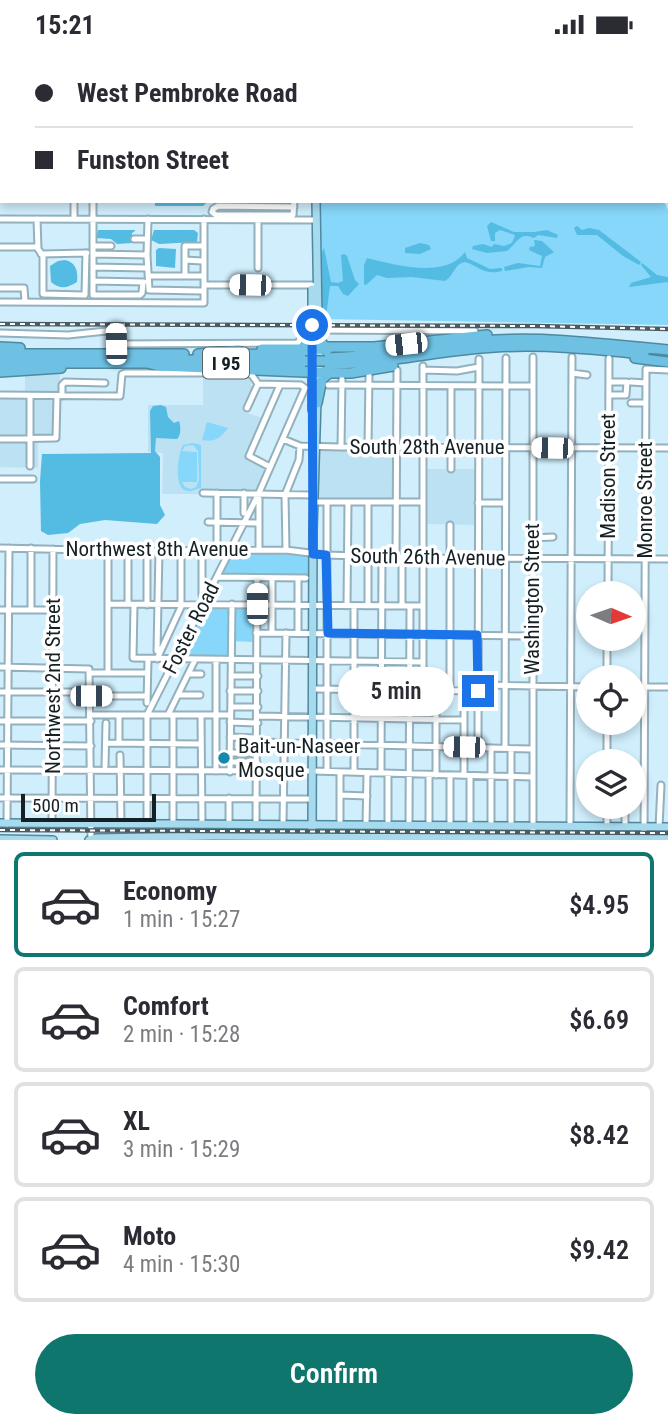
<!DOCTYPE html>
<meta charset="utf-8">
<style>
body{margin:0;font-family:"Roboto Condensed",sans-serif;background:#f2f2f3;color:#2b2b33;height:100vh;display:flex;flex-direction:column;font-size:26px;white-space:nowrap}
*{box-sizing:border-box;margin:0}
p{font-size:23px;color:#7c7c81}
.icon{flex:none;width:38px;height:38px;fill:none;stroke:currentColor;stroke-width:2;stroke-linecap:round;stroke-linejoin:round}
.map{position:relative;height:791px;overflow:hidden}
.panel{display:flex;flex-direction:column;background:#fff;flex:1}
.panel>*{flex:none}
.guide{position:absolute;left:0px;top:0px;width:668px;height:154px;box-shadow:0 4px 10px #0003;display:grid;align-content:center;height:154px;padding:0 35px;background:#fff}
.needle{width:46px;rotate:92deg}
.fabs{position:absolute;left:576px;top:532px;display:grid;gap:14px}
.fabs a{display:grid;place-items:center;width:70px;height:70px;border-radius:50%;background:#fff;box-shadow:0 4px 10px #0003;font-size:35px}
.scale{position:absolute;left:21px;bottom:18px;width:135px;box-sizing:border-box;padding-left:7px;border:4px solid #152025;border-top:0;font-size:19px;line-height:24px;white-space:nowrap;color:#152025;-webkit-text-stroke:5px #fff;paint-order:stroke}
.end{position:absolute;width:32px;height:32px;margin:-16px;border:9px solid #1a73e8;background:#fff;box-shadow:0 0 0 4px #fff}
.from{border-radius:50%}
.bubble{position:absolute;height:49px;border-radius:24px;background:#fff;box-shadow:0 4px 10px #0003;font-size:23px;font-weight:600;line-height:49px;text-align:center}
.car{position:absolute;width:21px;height:42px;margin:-21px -10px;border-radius:9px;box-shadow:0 0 5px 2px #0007;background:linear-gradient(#fff 24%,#345 0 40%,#fff 0 76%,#345 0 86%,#fff 0)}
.guide b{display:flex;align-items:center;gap:24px;height:66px;font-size:26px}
.guide b+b{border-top:2px solid #e1e1e2}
.guide i{width:18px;height:18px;background:#2b2b33}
ul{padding:12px 0 0;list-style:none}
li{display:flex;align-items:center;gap:21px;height:105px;margin:0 14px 10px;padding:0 21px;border:4px solid #e1e1e2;border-radius:10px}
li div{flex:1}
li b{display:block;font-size:26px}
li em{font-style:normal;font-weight:600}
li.active{border-color:#0f766e}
li>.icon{width:63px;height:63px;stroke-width:1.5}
.cta{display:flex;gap:14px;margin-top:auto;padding:14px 35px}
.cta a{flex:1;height:80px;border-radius:42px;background:#0f766e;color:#fff;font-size:28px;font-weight:600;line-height:80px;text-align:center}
.status{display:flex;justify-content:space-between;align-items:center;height:49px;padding:0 35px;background:#fff;direction:ltr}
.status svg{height:19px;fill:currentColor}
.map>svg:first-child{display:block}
</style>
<div class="status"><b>15:21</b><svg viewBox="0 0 49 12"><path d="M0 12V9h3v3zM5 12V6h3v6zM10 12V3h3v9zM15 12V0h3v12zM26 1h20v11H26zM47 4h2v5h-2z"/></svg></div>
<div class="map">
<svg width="668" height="791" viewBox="0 0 668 791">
<rect width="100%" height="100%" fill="#d0eefc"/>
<path fill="#bce1f3" d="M60 322V391L38 392V419L0 418V344H25V325Z
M203 325 251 326V337L255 338 244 363 263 369 246 409 267 419 258 440H204L203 445H162L163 404 148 403V356H203Z
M322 400H394V451H317L319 403Z
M425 420H476V476L425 475Z"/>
<path fill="#86d7fa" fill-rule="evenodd" d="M320 152H664L668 161V276L322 270 319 236Z
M207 373 228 379C221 388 215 394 202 391Z
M193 394 201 396V439C196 440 190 444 184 441 174 435 178 404 183 396ZM193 396 198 402 199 431 196 438 191 440 185 438 182 433H197V403L182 402 185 397Z
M231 504 308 506 309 528 220 527Z
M256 557 255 593 230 592V610L179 608 205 558Z"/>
<path fill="#54bbe3" d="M155 152H208L203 157H155Z
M491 173 514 183H534L547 181 558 186 557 189 538 186 534 189C520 182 517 194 507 202L487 204 472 200 473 197 483 195 492 198 494 195 504 197 512 194 515 186 500 181 495 184V192H491L487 177Z
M577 177 582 181 589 179 599 181 641 213 639 216 623 207 597 186H577L574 179Z
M98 181H135V182L132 184V194L117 195 111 190 96 189Z
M154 181H194L198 184 197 193 159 195 151 191Z
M534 191 542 192 554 203 545 208 542 219 529 218 505 222 504 218 518 214 540 217 542 207 529 201 530 198 535 197Z
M420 194 429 196 431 200 420 205 405 204V199Z
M159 199 176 200 175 219 156 217V201Z
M324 199 331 233 338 234 343 232 341 206 344 205 347 207 355 231 359 235 348 247 343 245 338 237H330L326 268 323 266 322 258 321 205Z
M465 203 467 209 490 220 502 219V222C485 227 479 217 465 213 454 215 454 227 445 232L412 228 387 229 377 226 366 236 364 235V216L367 209C395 216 446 230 465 203Z
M65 211C77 214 78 223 77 233 67 239 61 241 51 233L50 217 58 212Z
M642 214 657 226 668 228V233L629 238 631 234 651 228 641 216Z
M161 356 166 358 168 368 174 374 179 372C181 377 181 387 177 390L156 389 155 402 160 408V456L165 466 157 475 105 471 80 475 68 484 48 486 41 482 40 432 42 405 151 404 150 362 153 357Z"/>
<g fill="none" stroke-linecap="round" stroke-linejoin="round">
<defs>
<path id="minor" d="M452 0 473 2
M535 0V2
M16 2V0
M68 2V0
M120 2V0
M174 2V0
M431 2 451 0
M608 2V0
M0 48H2
M667 63H668
M667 67H668
M667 124V120
M93 152V197H111
M294 158 218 157 213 160 212 163 216 166H293L294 152
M0 170 316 171
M37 170 38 200 43 207V245L85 246 86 204
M74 170V152
M148 170 147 206 149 241 202 242
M258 170V219
M134 190H147
M0 198H38
M93 198V246H140L142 244 143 233
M41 205 87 204
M93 205 147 206
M185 211 202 212
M93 218 147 219
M148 227H201
M185 227V197H202
M93 232 144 233
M206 236H312L317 242
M0 239H24L25 253
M0 253 204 254V170
M319 281 475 282
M0 284 68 286 116 281V295L298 294 304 283 312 282
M423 321 457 322 479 318
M245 324 252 326 258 335
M572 324 587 326
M631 333 646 334
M328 336 533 337
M0 346 120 347 122 325 125 324H228
M609 346H626L627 333H609
M30 347V417
M62 347V336L65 333 105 334
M631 354H646
M247 359 258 335
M0 390 56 389 57 347
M283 390 300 397 341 398 668 399
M341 398 342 330
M368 398 369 326
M270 418 249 407 280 336
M451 420V337
M0 430H33
M203 444 312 446
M244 444V464
M315 453H423
M368 454V557
M478 454H505
M208 473 259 474
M450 476V641
M532 489 553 488
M0 499 128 502 286 501 326 506 423 509 668 510
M217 501V444
M259 501V450
M286 501 285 446 299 411 300 397
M108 502V624
M396 508 397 321
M217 528 306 529
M272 529V584
M608 544 609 309
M202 546V502
M108 555 423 557
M128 555V502
M134 556 133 609 423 613
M147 556V501
M347 557 348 454
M402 557V508
M0 561H54
M31 561V499
M256 584 532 587
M298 584V529
M157 602 159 501
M157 610 181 558V502
M0 618 89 620 91 791
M91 624H147
M189 625H201
M231 627H258
M607 628V590
M478 636 588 638
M634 638H668
M313 640 478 642
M423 641V317
M230 642H258
M0 643H91
M179 646H200
M91 647H147
M147 654 148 610
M231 658H258
M91 666H230
M168 666 195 611
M173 666V775
M201 666 202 776
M258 667 464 671
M0 672H91
M230 673 258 674
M230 688 257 689
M257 693 532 700
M106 694 201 695
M119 694V666
M0 696 91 697
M478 698 479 310
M491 699V776
M505 699 506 309
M230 704H257
M120 706 121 775
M607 712V674
M230 713H257
M105 717 106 674
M0 721 312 722 532 728
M216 722V611
M327 722V453
M230 723 232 555
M340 723V776
M354 723V557
M381 724 382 508
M436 726V641
M450 726V776
M464 726V642
M340 746 367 747
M0 749 312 750
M7 775 9 499
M52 775 53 500
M147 775V666L258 446 305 339 301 336 258 335
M388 775V724
M409 775 410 557
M429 775V726
M229 776V749
M256 776 257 529
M283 776 286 584
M366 776 367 724
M470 776V727
M511 777V700
M570 777 572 308
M607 777V758
M625 777V758
M659 778 661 736
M533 791V308
M644 791 646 320 668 321"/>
<path id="major" d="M311 2V0
M316 2V0
M316 152 319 329
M312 285V240
M312 296V361
M0 774 668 778
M0 790 53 791
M89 791 96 789 214 787 668 789
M312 791 313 480 317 351"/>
<path id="highway" d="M319 290 325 298H374L487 286
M0 298 20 299
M302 299 308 295 312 282
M262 300H328
M0 305H184
M198 305 238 301
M233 305 305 306
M325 309C383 308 438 294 496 291 554 288 611 296 668 301
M635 309 668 313
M153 311H244
M0 314H153
M147 314 159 317 329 324H351L393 317
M237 314 305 315
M325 315C383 316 438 301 495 298 545 295 594 300 644 305
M0 323 61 319
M317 354 322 330 328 325"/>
</defs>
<use href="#minor" stroke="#93b0bd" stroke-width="9"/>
<use href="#major" stroke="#4f89a0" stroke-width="10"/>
<use href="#highway" stroke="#4f89a0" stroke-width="12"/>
<use href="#minor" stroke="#fff" stroke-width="5"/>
<use href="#major" stroke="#a8daee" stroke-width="7"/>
<use href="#highway" stroke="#6ec1e3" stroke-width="9"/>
<defs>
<path id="rail" d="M0 275 535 277 668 280
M0 781 668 784"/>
</defs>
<use href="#rail" stroke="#4a5b62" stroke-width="4.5"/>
<use href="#rail" stroke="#fff" stroke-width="2" stroke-dasharray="5" stroke-linecap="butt"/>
<defs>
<path id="highway-bridge" d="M305 312H325"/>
</defs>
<use href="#highway-bridge" stroke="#4f89a0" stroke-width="12" stroke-linecap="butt"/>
<use href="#highway-bridge" stroke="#6ec1e3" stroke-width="9"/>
</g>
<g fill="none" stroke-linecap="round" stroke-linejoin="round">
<path stroke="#1a73e8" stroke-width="9" d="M312 276 313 505 326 506 328 584 477 586 478 642"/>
</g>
<circle fill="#1588ad" stroke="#fff" stroke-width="2.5" cx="224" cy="709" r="7"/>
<g text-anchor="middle" stroke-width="7" stroke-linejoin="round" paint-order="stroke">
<rect fill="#fff" stroke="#5b6366" stroke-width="2" x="203" y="298.5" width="46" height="31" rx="5"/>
<g font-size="19" font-weight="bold" fill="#152025">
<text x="226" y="321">I 95</text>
</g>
<g font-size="21" fill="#152025" stroke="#fff">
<text x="427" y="405">South 28th Avenue</text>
<text transform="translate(608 427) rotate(-90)" y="7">Madison Street</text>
<text transform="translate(645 451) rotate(-90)" y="7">Monroe Street</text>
<text x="157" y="507">Northwest 8th Avenue</text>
<text transform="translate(428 508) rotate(1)" y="7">South 26th Avenue</text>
<text transform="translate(532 550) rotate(-90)" y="7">Washington Street</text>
<text transform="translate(191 579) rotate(-63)" y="7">Foster Road</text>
<text transform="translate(53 637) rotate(-90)" y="7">Northwest 2nd Street</text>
</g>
<g font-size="21" fill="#152025" stroke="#fff" text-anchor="start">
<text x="238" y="704">Bait-un-Naseer<tspan x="238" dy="24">Mosque</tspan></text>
</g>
</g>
</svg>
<div class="fabs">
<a><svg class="needle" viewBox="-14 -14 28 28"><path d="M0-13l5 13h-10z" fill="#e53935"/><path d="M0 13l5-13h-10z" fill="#7c7c81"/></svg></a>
<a><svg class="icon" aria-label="locate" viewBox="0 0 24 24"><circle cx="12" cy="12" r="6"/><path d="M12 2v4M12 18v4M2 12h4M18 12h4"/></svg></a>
<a><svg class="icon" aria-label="layers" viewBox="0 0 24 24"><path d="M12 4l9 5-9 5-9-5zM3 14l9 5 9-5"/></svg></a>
</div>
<div class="scale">500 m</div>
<i class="end from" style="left:312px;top:276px"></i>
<i class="end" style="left:478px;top:642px"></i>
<div class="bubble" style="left:338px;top:618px;width:116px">5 min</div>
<i class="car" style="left:250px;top:236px;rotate:271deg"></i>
<i class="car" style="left:116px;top:295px;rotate:359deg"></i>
<i class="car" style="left:406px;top:295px;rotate:264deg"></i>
<i class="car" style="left:552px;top:399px;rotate:271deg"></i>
<i class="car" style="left:257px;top:555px;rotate:0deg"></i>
<i class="car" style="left:91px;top:647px;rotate:90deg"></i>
<i class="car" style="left:464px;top:698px;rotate:271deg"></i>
<div class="guide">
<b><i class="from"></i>West Pembroke Road</b>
<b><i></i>Funston Street</b>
</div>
</div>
<section class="panel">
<ul>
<li class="active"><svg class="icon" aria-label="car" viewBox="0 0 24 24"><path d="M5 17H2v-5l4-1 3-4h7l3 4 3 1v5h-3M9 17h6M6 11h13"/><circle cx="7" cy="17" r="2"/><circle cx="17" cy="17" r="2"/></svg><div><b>Economy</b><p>1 min · 15:27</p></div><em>$4.95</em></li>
<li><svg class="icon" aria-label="car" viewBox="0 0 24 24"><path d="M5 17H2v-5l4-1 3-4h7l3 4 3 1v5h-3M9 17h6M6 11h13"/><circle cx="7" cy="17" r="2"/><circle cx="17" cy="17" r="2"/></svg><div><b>Comfort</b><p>2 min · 15:28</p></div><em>$6.69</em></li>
<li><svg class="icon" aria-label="car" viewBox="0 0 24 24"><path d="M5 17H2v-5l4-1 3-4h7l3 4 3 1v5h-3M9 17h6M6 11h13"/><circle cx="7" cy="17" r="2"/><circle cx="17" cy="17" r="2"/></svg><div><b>XL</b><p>3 min · 15:29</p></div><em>$8.42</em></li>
<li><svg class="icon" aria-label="car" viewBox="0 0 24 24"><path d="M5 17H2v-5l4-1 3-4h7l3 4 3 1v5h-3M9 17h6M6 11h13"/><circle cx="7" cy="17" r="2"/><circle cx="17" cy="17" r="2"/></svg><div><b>Moto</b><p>4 min · 15:30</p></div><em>$9.42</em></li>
</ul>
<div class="cta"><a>Confirm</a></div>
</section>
